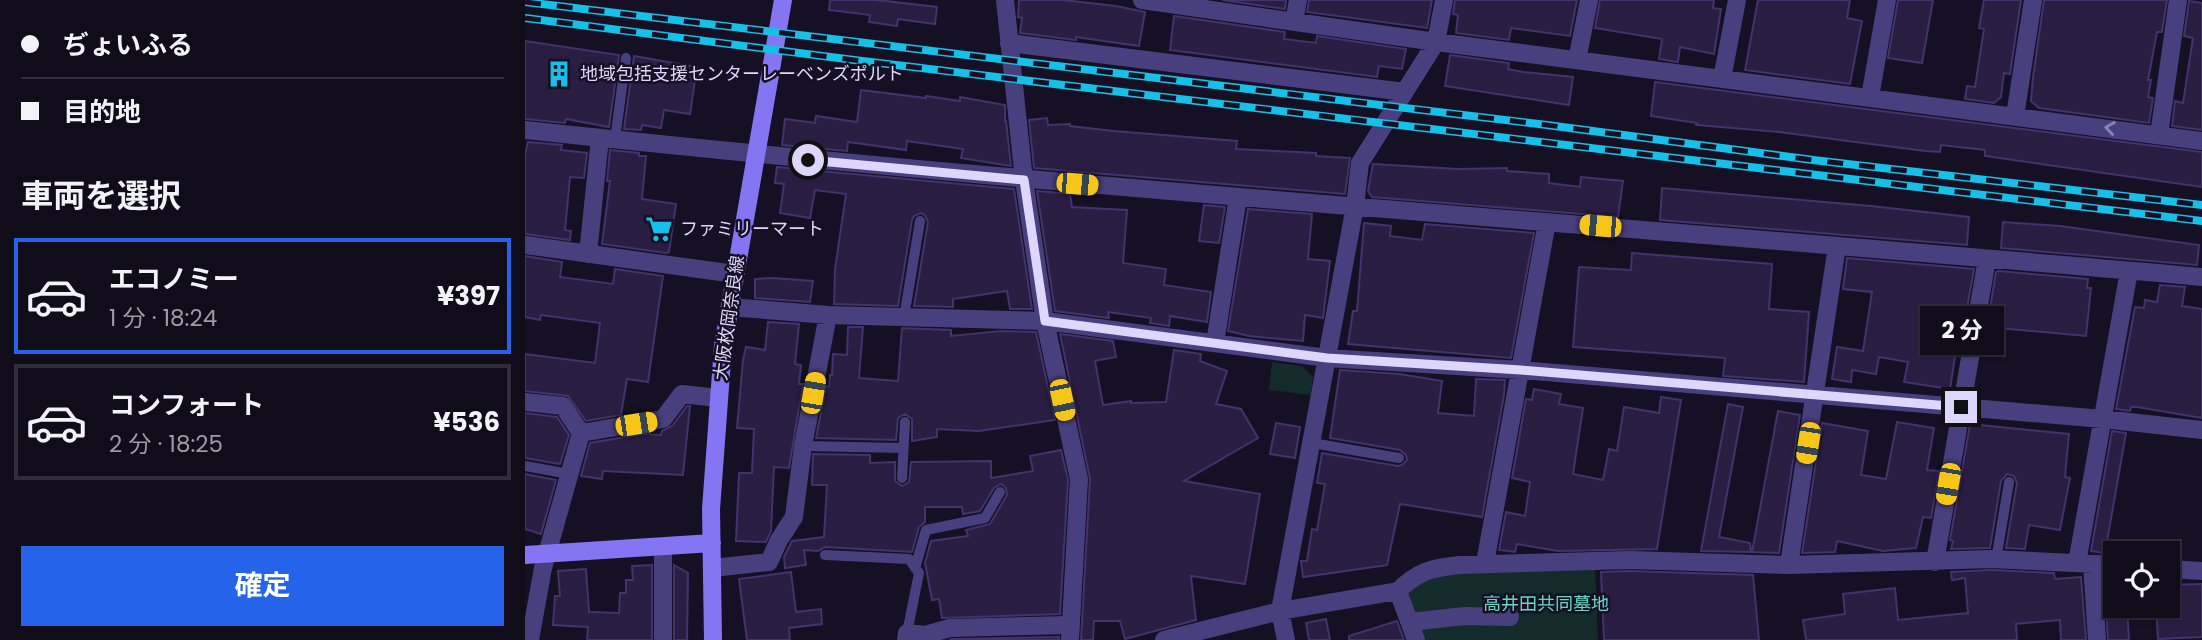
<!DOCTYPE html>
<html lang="ja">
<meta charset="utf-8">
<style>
:root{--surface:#100c1a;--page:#191523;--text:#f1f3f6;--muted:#9c9ba2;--line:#302c39;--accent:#2563eb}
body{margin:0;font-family:Poppins,"Noto Sans JP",sans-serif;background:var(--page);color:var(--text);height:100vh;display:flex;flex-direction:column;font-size:26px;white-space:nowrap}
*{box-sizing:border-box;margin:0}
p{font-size:23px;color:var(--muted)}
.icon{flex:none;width:38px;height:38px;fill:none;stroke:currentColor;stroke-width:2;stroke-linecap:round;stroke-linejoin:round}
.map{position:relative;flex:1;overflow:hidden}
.sheet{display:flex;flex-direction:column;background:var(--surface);width:525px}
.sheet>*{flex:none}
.banner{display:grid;align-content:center;height:154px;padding:0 21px;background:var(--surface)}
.controls{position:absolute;left:1578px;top:541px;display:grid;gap:14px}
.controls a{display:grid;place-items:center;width:77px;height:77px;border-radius:0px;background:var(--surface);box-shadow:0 2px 5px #0004,0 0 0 2px var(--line);font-size:35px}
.end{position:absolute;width:32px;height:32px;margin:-16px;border:9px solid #ded6fb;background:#111;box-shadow:0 0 0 4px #111}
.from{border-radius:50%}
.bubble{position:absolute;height:49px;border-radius:0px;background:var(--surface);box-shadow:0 2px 5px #0004,0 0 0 2px var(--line);font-size:23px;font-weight:700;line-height:49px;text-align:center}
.car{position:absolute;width:21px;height:42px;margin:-21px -10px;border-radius:9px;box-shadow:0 0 5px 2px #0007;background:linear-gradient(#f5c518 24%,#345 0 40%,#f5c518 0 76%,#345 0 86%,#f5c518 0)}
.banner b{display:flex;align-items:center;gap:24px;height:66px;font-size:26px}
.banner b+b{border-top:2px solid var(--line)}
.banner i{width:18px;height:18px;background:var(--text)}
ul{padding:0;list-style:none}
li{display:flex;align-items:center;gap:21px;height:116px;margin:0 14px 10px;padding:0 7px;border:4px solid var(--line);border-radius:0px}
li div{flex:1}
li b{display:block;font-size:26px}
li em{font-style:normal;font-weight:700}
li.selected{border-color:var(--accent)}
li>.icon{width:63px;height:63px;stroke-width:1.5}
h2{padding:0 21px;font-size:32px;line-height:84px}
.primary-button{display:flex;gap:14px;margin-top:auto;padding:14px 21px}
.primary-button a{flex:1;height:80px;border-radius:0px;background:var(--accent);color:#fff;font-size:28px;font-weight:700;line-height:80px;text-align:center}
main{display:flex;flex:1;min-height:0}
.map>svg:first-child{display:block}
.green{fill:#142b2c}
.building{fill:#291e42;stroke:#43326c;stroke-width:2}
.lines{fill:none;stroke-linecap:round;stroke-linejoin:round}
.lane{stroke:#48407e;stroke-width:10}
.street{stroke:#48407e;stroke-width:18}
.secondary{stroke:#8476f3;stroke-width:18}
.rail-casing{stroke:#15c0e9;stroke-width:8}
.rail{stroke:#151023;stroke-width:5;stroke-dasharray:16;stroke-linecap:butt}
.oneway{stroke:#8c84b6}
.route{stroke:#ded6fb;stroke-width:9}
.labels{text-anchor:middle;stroke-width:5;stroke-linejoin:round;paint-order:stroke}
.poi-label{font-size:18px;fill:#ded6fb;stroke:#151023;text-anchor:start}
.street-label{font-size:18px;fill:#ded6fb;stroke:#151023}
.park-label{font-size:18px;fill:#68d5c4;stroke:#151023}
</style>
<main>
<section class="sheet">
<div class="banner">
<b><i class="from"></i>ぢょいふる</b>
<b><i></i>目的地</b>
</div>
<h2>車両を選択</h2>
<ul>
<li class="selected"><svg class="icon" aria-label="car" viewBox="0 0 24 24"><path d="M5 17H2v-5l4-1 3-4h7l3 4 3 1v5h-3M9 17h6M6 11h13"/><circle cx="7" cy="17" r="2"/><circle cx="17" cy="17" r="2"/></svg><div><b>エコノミー</b><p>1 分 · 18:24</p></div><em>¥397</em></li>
<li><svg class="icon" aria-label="car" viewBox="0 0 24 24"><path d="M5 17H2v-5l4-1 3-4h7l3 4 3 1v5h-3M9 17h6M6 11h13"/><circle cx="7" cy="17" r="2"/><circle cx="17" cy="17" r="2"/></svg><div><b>コンフォート</b><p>2 分 · 18:25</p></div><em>¥536</em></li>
</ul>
<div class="primary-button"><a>確定</a></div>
</section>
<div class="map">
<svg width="1677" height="640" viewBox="0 0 1677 640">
<rect width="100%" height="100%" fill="#151023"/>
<path class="green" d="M747 362 777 366 788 377 786 395 744 390Z
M1070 567 1073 640H898L884 594C901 563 1035 568 1070 567Z"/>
<path class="building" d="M305 0H352L412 7 410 24 373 19 372 26 344 22 345 15 304 10Z
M494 0H538L591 6 620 12 614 46 551 37V40L495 33 497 18 493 17Z
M697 0H761L760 9Z
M784 0H907L902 28 782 12Z
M930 0H1052L1045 36 986 28 984 40 931 33 933 15 928 14Z
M1075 0H1189L1188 8 1196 9 1189 54 1155 47 1153 62 1134 59 1137 39 1070 28Z
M1233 0H1325L1322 18 1337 21 1325 84 1220 70Z
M1373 0H1408L1397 63 1363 58Z
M1459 0H1496L1485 74 1479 73 1476 97 1469 103 1440 99 1442 86 1450 87 1459 29 1454 28Z
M1519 0H1642L1637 32H1632L1623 80H1626L1623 97 1628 98 1624 123 1514 108 1506 101 1508 77Z
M1664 1 1677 3V130L1647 126 1650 101 1658 103 1668 38 1659 36Z
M649 16 760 32 759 39 791 43 792 36 881 49 877 69 854 66 852 77 645 50Z
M0 41 94 55 84 127 41 119 40 123 0 119Z
M925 55 984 63 983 69 998 72 1048 77 1044 105 920 86Z
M109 56 172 67 165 114 139 110 136 128 117 125 116 130 99 129Z
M1130 82 1677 152V187L1460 156V150L1416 145 1415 152 1400 151 1254 132 1171 125 1172 123 1126 116Z
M336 90 401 98V96L435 101V97L480 105V121H481L486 166 436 158 438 149 382 141 381 150 323 142 322 151 257 145 260 119 290 123 291 116 332 122Z
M522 118 523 125 545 124V126L589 131 712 141 711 149 791 153V156L825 158 820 194 509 168 504 120Z
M3 142 37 145 36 150 62 153 59 178 45 177 40 230 46 231 45 240 0 234V154Z
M85 150 114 153V156H121L117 199 151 204 144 252 141 253 77 244 85 181H82Z
M848 164 933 169 982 168V171L1024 174V183L1055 187 1056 177 1098 181 1093 217 847 197 843 191Z
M252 167 489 189 507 309H485L482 291 428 299V307L389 306 403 222 400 215 396 213 389 216 387 220 373 306 309 304 310 269 321 194 290 190 285 218 255 213 259 184 250 183Z
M1137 188 1346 206 1444 217 1442 245 1135 220Z
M512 191 545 194 547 207 602 210 598 263 641 269 639 285 686 292 682 322 645 316 644 326 625 323 626 318 583 312 584 318 530 311Z
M679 205 700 207 694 243 674 241Z
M723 209 787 214 783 259 805 261 798 318 780 315 778 341 724 336 703 331Z
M1478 222 1535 226 1674 245 1672 265 1476 248Z
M839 223 866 226 865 236 897 240 900 224 1009 233 986 358 823 344 828 311H832Z
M1107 253 1247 264 1244 309 1284 312 1279 382 1198 376 1200 358 1048 347 1054 267 1106 270Z
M0 256 37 262 35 277 88 284 90 269 138 276 123 382 102 379 96 415 61 421 43 396 0 391V354L70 363 75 323 16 315 15 320 0 317Z
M1322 258 1449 269 1439 325 1435 324 1425 389 1379 382 1383 362 1354 357 1351 374 1327 370 1326 382 1307 379 1312 347 1338 351 1347 292 1318 289Z
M1474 271 1563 279 1562 288H1566L1561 336 1462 327 1471 272Z
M248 278 288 281 285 302 230 298V279Z
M1635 285 1660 287 1657 306 1677 309V418L1612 407H1606L1605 411 1591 409 1610 307 1619 308 1620 300 1632 302Z
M243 322 274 324 270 364 276 365 274 384H278L264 468 249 467 246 531 241 542 211 541 214 473H227L229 429 212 428 218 360 221 347 240 350Z
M323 327H338L334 378 373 381 377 328 426 330V336L476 331 511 332 530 420 454 431 412 429V437L387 441V419L380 414 373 418 371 440 291 438 301 386 304 387 305 375H307L308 354 322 355Z
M535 334 588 341 591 357 570 361 578 405 606 401V403L641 402 649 350 676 354 675 361 702 371 691 404 716 409 733 438 659 481 735 494 720 584 666 576 671 620 600 639 595 621H569L568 640H556L565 479Z
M815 370 875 374 917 381 913 413 949 416 951 379 980 380 979 395 957 517 875 504 862 565 778 577 776 561H782L787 529 792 530 800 484 792 483 797 453 873 466 877 465 882 460 881 455 875 450 805 438Z
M1009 389 1036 394 1034 404 1058 408 1048 474 1078 480 1084 449 1092 451 1099 407 1134 413 1136 397 1156 400 1132 549 1033 551 992 544 990 552 974 550 981 512 1000 516 1005 482 987 478 1001 399 1007 400Z
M1203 404 1218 407 1194 537 1225 543 1226 552 1176 551Z
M162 406H165L158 475 78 471 77 479 56 476 65 443 118 434 136 435 137 431 147 426Z
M1253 411 1275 415 1254 553 1227 552Z
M0 413 32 417 44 435 35 464 0 458Z
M1372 422 1409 428 1402 470 1414 471 1406 518 1398 517 1391 548 1358 551 1312 541 1310 552 1277 553 1297 423 1343 431 1336 475 1361 479Z
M751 423 775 427 770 458 745 454Z
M1445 424 1544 434 1540 477 1545 478 1535 530 1504 525 1500 549 1481 548 1492 483 1489 476 1482 474 1476 481 1465 548 1426 549 1428 541 1425 540Z
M1587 431 1601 433 1580 553H1578L1566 551Z
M536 450 543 480 535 614 417 618 414 599 407 600 400 563 406 541 443 536 441 530 465 524 482 495 481 488 476 484 469 488 455 511 438 514 437 507H400V522L394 527 387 552 300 547 293 551 279 550 281 565 260 568 259 557 267 541 299 537 302 485H287L288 454 345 455V463L370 462V481L377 486 384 482 386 462 466 461V478L508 471 505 456Z
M0 474 31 480 16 534 0 529Z
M127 565V640H62L63 627 28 625 30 596H35L33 571 61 569 64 612 94 613 95 593H101V580H108L107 566Z
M149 565 163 573 162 640H149Z
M1466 570 1529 573 1530 579 1556 577 1561 640H1536L1535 620 1491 624 1492 640H1281L1278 620 1320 614 1318 594 1370 588 1373 620 1443 613 1440 578 1427 580 1426 572Z
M1105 571 1228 575 1234 640H1079L1076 572Z
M266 572 271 612 296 609 297 624 264 628 265 640H222L214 579Z
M1591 577V606H1602L1604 640H1583L1579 578Z
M1677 584V637L1633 639 1631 606H1643V585Z
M801 619 805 640H784L781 623Z
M872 621 879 640H824V636Z
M534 637V640H424L427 639Z"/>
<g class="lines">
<path class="lane" d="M90 139 101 58
M379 317 395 221
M787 443 874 458
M278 446 378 448
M0 466 44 474
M377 478 380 422
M300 555 384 559 394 573 382 633
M1471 560 1484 482
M390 568 401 530 460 518 475 492"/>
<path class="street" d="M480 0 499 180 520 321 554 479 545 640
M617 0 911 42 1677 141
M769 22 773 0
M484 43 880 92
M1052 60 1064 0
M1197 79 1212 0
M1345 97 1362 0
M1490 116 1508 0
M0 130C558 190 1118 227 1677 277
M1634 135 1653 0
M0 245 210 274
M63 254 75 138
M205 307 303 315 520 321 802 358 996 370 1578 419 1677 430
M690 343 713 197
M0 402 38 406 56 433 18 568 5 640
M56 433 138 419 157 394 193 398
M138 547V640
M1410 562 1462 259
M960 563 1022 222
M1552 563 1604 271
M1567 564 1572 640
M1264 565 1312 246
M187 568 244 562 254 540 269 517 278 446 303 315
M1643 569 1677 571
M873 591 891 640
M885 622 940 616 985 617
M381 640 382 633 400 635 425 628 545 625
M639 640 755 611 873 591C893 571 907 568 934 565L1105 560 1264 565 1466 559 1591 565
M761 640 755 611 830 206 835 163 911 42 919 0"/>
<path class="secondary" d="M0 555 187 543
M188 640 186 509 198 346 258 0"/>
<g class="rail-casing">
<path id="rail" d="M0 2 1022 125 1288 160 1677 205
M0 18 329 60 1677 221"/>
</g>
<use href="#rail" class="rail"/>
</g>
<defs><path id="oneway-chevron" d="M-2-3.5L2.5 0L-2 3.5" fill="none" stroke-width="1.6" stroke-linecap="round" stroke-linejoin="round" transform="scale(1.75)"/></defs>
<use class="oneway" href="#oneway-chevron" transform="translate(1585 128) rotate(-172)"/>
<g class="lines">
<path class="route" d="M283 160 499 180 520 321 802 358 996 370 1436 407"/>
</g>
<defs>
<g id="building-bare" transform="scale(2.1)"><path d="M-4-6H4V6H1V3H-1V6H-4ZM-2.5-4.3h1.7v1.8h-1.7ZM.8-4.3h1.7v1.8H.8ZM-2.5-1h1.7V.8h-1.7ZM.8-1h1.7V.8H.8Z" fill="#15c0e9" stroke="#151023" stroke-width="2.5" paint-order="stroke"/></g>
<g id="supermarket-bare" transform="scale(2.1)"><path d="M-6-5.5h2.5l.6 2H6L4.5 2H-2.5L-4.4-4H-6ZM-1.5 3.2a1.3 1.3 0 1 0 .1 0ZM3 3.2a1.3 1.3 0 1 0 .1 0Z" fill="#15c0e9" stroke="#151023" stroke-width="2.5" paint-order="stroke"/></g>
</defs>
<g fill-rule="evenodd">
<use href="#building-bare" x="34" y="74"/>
<use href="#supermarket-bare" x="134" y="229"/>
</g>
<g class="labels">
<g class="poi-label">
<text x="55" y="80">地域包括支援センターレーベンズポルト</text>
<text x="155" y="235">ファミリーマート</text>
</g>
<g class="street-label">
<text transform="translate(204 318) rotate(-82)" y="6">大阪枚岡奈良線</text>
</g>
<g class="park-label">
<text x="1021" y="610">高井田共同墓地</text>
</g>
</g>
</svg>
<div class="controls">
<a><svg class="icon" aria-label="locate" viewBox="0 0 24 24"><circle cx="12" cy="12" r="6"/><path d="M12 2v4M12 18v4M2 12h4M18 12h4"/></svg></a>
</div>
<i class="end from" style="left:283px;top:160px"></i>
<i class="end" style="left:1436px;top:407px"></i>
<div class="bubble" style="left:1395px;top:306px;width:84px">2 分</div>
<i class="car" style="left:552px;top:184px;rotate:95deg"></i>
<i class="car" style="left:1075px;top:226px;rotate:275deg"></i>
<i class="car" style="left:288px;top:393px;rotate:10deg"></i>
<i class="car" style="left:537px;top:400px;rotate:168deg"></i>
<i class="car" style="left:111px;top:424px;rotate:81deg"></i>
<i class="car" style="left:1283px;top:443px;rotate:189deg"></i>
<i class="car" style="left:1423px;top:484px;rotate:190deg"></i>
</div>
</main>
